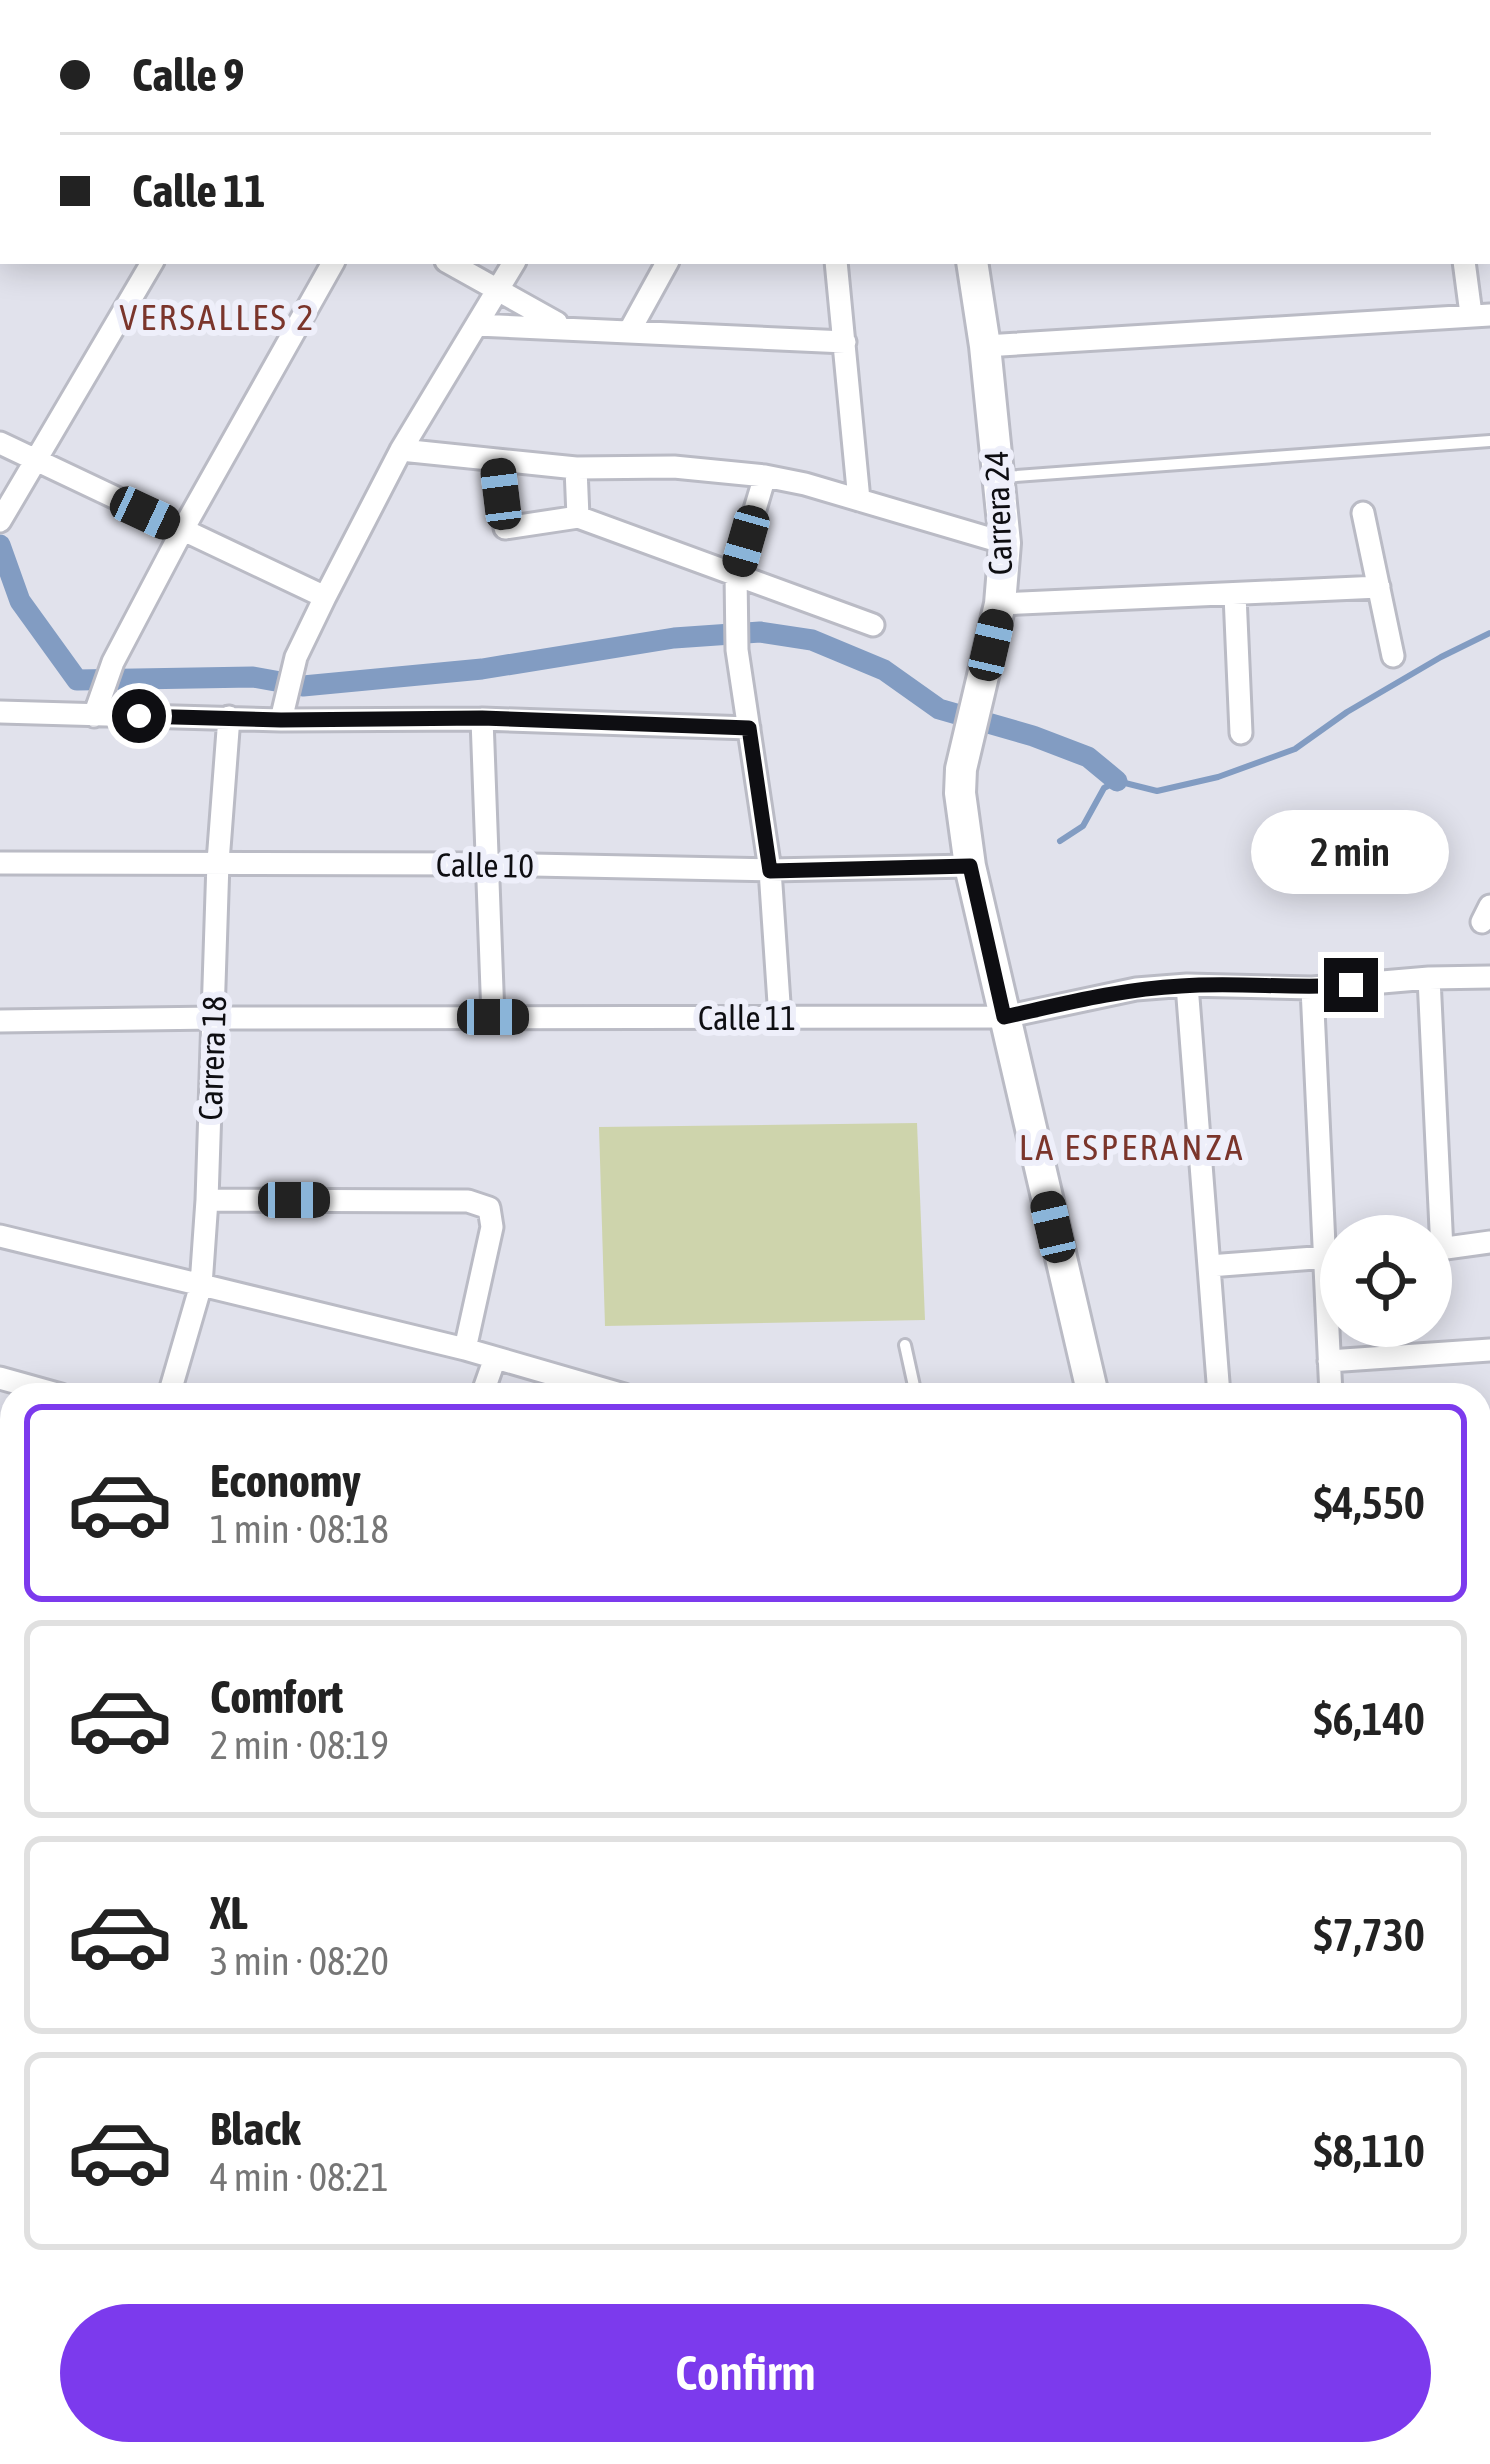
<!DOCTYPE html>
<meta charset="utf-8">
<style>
:root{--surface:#fff;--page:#f2f2f2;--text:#222;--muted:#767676;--line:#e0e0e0;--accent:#7c3aed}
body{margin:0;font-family:"Asap Condensed",sans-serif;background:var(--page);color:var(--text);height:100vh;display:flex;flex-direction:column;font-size:45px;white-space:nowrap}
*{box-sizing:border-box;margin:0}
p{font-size:39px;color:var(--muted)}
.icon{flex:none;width:66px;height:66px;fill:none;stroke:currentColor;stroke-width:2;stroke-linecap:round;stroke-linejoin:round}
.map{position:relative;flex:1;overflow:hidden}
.panel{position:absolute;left:0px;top:1383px;width:1491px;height:1083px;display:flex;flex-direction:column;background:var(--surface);border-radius:36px 36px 0 0;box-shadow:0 6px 30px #0003}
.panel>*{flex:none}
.guide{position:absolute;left:0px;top:0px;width:1491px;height:264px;box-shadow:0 6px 30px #0003;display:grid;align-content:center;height:264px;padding:0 60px;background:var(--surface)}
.fabs{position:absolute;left:1320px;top:1215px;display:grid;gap:24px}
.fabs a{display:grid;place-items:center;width:132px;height:132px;border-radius:50%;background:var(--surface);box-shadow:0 6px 30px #0003;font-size:60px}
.end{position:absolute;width:54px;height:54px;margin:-27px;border:15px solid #0e0e12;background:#fff;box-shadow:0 0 0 6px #fff}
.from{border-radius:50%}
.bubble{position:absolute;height:84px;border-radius:42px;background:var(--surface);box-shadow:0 6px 30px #0003;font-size:39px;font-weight:600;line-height:84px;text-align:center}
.car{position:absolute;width:36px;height:72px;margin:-36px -18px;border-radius:15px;box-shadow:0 0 9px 3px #0007;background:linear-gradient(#222 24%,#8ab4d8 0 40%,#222 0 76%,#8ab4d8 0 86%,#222 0)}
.guide b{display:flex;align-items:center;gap:42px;height:114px;font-size:45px}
.guide b+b{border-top:3px solid var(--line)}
.guide i{width:30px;height:30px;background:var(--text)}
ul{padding:21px 0 0;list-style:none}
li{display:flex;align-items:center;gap:36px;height:198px;margin:0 24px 18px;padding:0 36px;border:6px solid var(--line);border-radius:18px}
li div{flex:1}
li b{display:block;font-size:45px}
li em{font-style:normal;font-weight:600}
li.selected{border-color:var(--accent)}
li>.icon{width:108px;height:108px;stroke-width:1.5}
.cta{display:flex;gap:24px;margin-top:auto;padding:24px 60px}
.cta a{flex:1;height:138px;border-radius:72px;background:var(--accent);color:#fff;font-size:48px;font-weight:600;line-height:138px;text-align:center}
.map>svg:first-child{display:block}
.green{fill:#ced4ac}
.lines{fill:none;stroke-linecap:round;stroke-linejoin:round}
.stream{stroke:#829cc2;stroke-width:6}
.canal{stroke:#829cc2;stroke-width:21}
.lane-casing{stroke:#babbc5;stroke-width:16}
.street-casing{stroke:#babbc5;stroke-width:27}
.secondary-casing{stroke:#babbc5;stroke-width:36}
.path{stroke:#808188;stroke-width:4.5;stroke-dasharray:12 6;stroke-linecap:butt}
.lane{stroke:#fff;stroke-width:10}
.street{stroke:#fff;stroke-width:21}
.secondary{stroke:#fff;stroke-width:30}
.route{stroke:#0e0e12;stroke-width:15}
.labels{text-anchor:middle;stroke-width:12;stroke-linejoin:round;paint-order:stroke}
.street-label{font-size:33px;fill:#0e0e12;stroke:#eeeffa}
.neighbourhood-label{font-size:36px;letter-spacing:3px;fill:#7b352b;stroke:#eeeffa}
</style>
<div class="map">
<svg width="1490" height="2464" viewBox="0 0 1490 2464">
<rect width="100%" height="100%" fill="#e1e2ec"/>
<path class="green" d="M917 1123 925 1320 605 1326 599 1127Z"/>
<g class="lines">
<path class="stream" d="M1060 841 1083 826 1104 788 1117 781 1157 791 1218 777 1295 749 1347 712 1441 657 1490 633
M1479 1577H1485"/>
<path class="canal" d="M0 545 20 601 77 680 253 677 303 686 482 669 674 638 760 632 812 640 884 670 939 709 1033 736 1088 757 1117 781
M1490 1554 1485 1577 1490 1606
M1479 2054 1490 2029
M932 2464 949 2454"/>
<g class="lane-casing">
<path id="lane" d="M1003 477 1490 441
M905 1345 916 1395"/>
</g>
<g class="street-casing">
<path id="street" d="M650 0 655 3
M310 3 311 0
M488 3 489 0
M683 3 686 0
M892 3 893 0
M1488 154 1490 153
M446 261 557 323
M836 261 859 500
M1464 261 1471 314
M477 325 845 342
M630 330 668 261
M985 346 1490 315
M0 443 325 597
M401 450 576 468 674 467 765 476 805 484 1005 543
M497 460 505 528 578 517 873 625
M576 468 578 517
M765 476 736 573 737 650 770 870 780 1018
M1363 513 1393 656
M0 521 153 261
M1235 595 1241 733
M1000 604 1379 587
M0 712 281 720 482 719 749 728
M94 716 113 662 182 531 334 261
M482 719 493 1017
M281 720 296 657 325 597 401 450 515 261
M0 863 489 864 770 870 970 866
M1482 922 1490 906
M1429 978 1442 1250
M1187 985 1219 1395
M1312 988 1331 1395
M0 1021 214 1018 1004 1017 1136 989 1187 985 1312 988 1429 978 1490 977
M207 1200 468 1201 489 1208 492 1227 465 1349
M0 1236 465 1349 624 1395
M1432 1250 1490 1242
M1209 1266 1341 1256
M1329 1361 1490 1350
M0 1378 61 1395
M169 1395 201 1285 207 1200 218 862 229 717
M482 1395 495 1358
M1479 1523 1490 1491
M0 1531 12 1536
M0 1688 12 1692
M0 1856 12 1862
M1479 1867 1490 1871
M1483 2118 1490 2122
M0 2152 12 2157
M0 2279 12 2246
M1479 2352 1490 2358
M8 2357 12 2363
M1479 2404 1490 2377
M57 2454 59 2464
M634 2454 665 2464
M759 2454V2464
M1293 2454 1298 2464
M228 2464 229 2454
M480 2464V2454
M615 2464V2454
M836 2464 839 2454
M1450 2464 1455 2454"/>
</g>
<g class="secondary-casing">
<path id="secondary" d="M130 3 131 0
M982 3 983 0
M0 222 3 217
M972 261 985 346 1005 543 1000 604 961 769 960 793 970 866 1093 1395
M1008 2454 1013 2464"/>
</g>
<path class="path" d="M914 2464 932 2454"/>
<use href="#lane" class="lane"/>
<use href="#street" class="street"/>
<use href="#secondary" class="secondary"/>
</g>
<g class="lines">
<path class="route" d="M139 716 281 720 482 718 749 728 770 871 970 866 1004 1017C1063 1004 1121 989 1181 986 1237 982 1294 989 1351 985"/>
</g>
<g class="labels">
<g class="street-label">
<text transform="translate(998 513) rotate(-92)" y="12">Carrera 24</text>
<text transform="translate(485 865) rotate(1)" y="12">Calle 10</text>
<text x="747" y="1030">Calle 11</text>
<text transform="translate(212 1058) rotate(-88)" y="12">Carrera 18</text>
</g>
<g class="neighbourhood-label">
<text x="218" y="330">VERSALLES 2</text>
<text x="1132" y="1160">LA ESPERANZA</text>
</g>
</g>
</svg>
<div class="fabs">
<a><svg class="icon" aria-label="locate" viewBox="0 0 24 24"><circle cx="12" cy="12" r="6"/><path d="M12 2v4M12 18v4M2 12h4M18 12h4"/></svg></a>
</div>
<i class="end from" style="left:139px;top:716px"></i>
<i class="end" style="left:1351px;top:985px"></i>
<div class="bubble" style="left:1251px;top:810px;width:198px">2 min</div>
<i class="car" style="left:501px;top:494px;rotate:353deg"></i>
<i class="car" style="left:145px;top:513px;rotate:115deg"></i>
<i class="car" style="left:746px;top:541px;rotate:196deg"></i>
<i class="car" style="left:991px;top:645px;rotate:13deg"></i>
<i class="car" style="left:493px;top:1017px;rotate:90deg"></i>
<i class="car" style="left:294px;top:1200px;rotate:90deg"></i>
<i class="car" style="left:1053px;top:1227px;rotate:347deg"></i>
<div class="guide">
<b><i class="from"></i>Calle 9</b>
<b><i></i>Calle 11</b>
</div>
<section class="panel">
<ul>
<li class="selected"><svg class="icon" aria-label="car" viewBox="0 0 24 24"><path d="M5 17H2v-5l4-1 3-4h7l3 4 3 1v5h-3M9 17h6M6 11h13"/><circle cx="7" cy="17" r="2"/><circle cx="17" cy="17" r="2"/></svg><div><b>Economy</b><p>1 min · 08:18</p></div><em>$4,550</em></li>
<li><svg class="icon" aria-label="car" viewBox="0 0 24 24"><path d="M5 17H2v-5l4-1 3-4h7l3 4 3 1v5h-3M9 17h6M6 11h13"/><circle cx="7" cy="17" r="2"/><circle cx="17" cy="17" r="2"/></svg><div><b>Comfort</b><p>2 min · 08:19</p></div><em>$6,140</em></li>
<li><svg class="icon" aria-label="car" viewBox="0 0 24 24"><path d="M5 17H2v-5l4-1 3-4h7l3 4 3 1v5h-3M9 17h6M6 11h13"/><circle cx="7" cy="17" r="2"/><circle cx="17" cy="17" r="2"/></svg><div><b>XL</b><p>3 min · 08:20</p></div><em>$7,730</em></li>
<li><svg class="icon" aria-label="car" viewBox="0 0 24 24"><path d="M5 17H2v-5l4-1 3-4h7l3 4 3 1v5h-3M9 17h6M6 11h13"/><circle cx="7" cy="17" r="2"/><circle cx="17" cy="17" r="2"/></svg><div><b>Black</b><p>4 min · 08:21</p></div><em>$8,110</em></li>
</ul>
<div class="cta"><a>Confirm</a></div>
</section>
</div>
